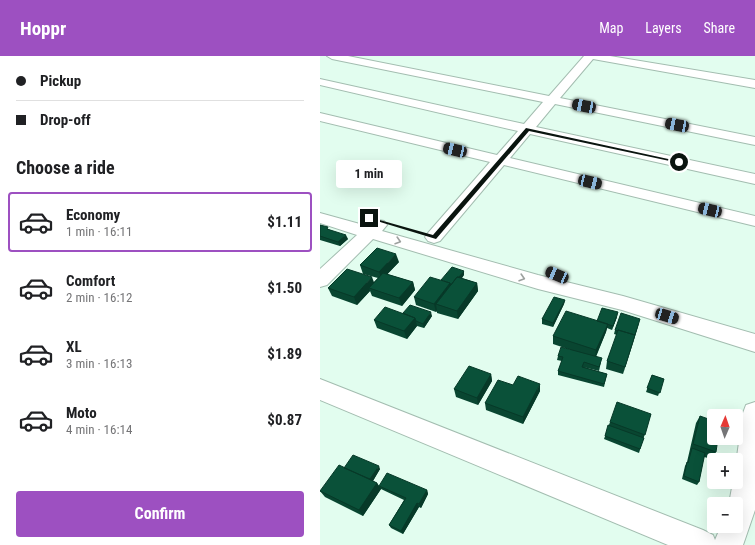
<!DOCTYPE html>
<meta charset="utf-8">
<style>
:root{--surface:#fff;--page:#f6f6f6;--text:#202124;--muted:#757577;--line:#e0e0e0;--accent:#9d50c1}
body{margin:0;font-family:"Roboto Condensed",sans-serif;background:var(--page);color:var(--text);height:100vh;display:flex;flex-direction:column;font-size:15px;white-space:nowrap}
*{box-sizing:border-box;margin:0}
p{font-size:13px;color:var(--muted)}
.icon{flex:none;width:22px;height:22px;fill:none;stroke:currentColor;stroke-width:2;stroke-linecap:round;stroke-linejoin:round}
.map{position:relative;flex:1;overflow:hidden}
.drawer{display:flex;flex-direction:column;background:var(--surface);width:320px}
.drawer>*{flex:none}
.guide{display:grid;align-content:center;height:88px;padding:0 16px;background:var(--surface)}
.needle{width:26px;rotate:2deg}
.buttons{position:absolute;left:387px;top:353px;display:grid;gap:8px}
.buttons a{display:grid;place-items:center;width:36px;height:36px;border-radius:4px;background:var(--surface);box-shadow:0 4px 16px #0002;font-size:20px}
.end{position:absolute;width:18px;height:18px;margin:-9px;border:5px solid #0a140f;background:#fff;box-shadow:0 0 0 2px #fff}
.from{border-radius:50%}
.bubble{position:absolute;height:28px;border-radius:4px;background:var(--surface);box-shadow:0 4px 16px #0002;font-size:13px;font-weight:700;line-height:28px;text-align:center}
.car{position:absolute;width:12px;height:24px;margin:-12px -6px;border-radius:5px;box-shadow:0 0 3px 1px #0007;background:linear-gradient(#222 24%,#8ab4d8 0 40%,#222 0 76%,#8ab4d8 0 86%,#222 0)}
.guide b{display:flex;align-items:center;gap:14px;height:38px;font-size:15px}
.guide b+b{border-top:1px solid var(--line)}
.guide i{width:10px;height:10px;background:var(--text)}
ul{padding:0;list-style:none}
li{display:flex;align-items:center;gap:12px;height:60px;margin:0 8px 6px;padding:0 8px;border:2px solid transparent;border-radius:4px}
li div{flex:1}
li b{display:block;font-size:15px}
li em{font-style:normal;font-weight:700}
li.active{border-color:var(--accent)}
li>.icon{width:36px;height:36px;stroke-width:1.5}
h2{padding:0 16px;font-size:18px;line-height:48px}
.cta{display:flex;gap:8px;margin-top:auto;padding:8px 16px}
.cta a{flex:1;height:46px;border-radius:4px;background:var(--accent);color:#fff;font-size:16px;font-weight:700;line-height:46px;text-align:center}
header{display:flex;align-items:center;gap:24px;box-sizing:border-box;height:56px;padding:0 20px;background:var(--accent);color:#fff}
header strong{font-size:19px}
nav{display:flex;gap:22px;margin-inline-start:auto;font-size:14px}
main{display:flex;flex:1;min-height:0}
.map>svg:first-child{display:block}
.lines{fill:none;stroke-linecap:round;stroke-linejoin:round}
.street-casing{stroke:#a3bdb0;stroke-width:2}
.street{fill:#fff;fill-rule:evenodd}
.wall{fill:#094631}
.shaded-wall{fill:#073928}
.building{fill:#0a5139;stroke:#073928}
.oneway{stroke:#9da19f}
.route{fill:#0a140f}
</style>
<header>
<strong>Hoppr</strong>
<nav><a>Map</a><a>Layers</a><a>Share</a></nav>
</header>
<main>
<section class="drawer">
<div class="guide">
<b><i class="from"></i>Pickup</b>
<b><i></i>Drop-off</b>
</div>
<h2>Choose a ride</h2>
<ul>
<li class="active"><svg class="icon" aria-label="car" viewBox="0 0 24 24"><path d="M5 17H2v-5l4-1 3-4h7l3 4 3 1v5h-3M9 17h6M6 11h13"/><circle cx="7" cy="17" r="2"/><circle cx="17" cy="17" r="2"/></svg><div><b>Economy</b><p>1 min · 16:11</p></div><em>$1.11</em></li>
<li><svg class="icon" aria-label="car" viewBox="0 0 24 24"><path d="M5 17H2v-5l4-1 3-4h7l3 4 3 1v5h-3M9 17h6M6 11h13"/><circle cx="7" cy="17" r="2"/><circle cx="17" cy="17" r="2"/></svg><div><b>Comfort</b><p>2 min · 16:12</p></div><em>$1.50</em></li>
<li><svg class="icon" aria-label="car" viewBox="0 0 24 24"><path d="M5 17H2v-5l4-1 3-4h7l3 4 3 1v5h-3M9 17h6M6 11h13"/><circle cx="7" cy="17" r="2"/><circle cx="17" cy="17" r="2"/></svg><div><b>XL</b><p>3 min · 16:13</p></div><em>$1.89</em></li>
<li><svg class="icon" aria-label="car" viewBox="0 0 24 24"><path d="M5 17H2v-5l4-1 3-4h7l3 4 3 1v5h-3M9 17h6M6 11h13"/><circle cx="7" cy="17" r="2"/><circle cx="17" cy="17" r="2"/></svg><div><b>Moto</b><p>4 min · 16:14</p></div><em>$0.87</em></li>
</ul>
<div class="cta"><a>Confirm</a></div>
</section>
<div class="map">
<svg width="435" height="489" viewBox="0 0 435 489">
<rect width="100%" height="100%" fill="#e2fdef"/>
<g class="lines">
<g class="street-casing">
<path id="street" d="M7 0H28L229 40 264 0H290L435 24V32L273 3 240 42 435 81V89L235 48 216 71 435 118V128L210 78 190 102 435 160V170L184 109 120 185 114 187 108 185 105 181 108 177 170 106 0 65V57L177 99 198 75 0 29V23L204 68 223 46 12 3Z
M0 157 47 170C53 165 56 163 64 165L67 169 62 175 218 219 303 240 435 278V296L302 254 218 233 53 183 7 229 0 231V213L37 179 0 167Z
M0 323 383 474 393 479 395 484 401 470H416V448H409L413 426H416V408L423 357 426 349 435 346V454L423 489H348L0 344Z"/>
</g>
<use href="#street" class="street"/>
</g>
<path class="wall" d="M0 169 28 183 20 190 0 184Z
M79 206 67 218 93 226 95 234 82 250 52 240 50 235 37 249 12 240 8 232 54 226 58 222 43 218 40 209Z
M144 219 142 222 157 227 158 235 138 263 117 257V255L116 256 96 249 94 241Z
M245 244 244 248 233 271 222 268V263Z
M83 257 112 260 104 272 97 270 87 283 57 272 54 264Z
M297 261 292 274 287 272 286 276 276 301 281 306 279 315 263 311 287 318 284 331 238 319V315L242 305 237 304 238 300 251 294 233 288V280L277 265Z
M319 267 303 318 286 313 287 305 297 279 294 278 295 274Z
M171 318 172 325 158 349 136 341 134 333Z
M332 319 344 323 338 340 326 336Z
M193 329 220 335 203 368 166 354 165 347Z
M331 358 319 397 284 383 290 366Z
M380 360 396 396 392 403 384 401 379 426 377 429 362 423 365 410 367 406 376 367Z
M24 412 60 413 53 425 57 427 61 433 43 460 5 441 0 435Z
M59 430 107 434 108 438 101 452 99 451 83 478 71 472 69 469 84 444 61 433Z"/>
<path class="shaded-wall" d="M26 179 28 183 20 190 18 186Z
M76 198 79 206 62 224 59 216Z
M144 215V219L120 250 116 248 117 255 116 256 114 248 130 227Z
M52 221 55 229 49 232 50 235 37 249 34 241Z
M93 226 95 234 82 250 79 242Z
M157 227 158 235 138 263 137 255Z
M245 244 244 248 233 271V267Z
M111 256 112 260 104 272 103 268Z
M298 256 297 261 292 274 293 270Z
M95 262 97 270 87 283 84 275Z
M320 263 313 287 303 318 305 311Z
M288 268 286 276 275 302 276 294Z
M171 318 172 325 158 349 157 342Z
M220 328V335L203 368V361Z
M59 410 60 413 51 428 49 425Z
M57 427 61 433 43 460 39 454Z
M107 434 108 438 101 452 99 448Z
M97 447 99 451 83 478 81 475Z"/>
<path class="building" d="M0 169 8 171 7 173 26 179 18 186 0 180Z
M57 192 76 198 59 216 40 209Z
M132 211 144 215 139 221H137L131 229 130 227 121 224Z
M27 213 52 221 34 241 8 232Z
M63 217 93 226 79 242 49 232Z
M110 221 130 227 114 248 94 241Z
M137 221 157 227 137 255 116 248Z
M234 241 245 244 233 267 222 263Z
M90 249 111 256 103 268 96 265 95 262 83 257Z
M65 251 95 262 84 275 54 264Z
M282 252 298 256 293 270 277 265Z
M246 255 288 268 276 294 233 280Z
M301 257 320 263 315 279 298 274V275L295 274Z
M298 274 315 279 305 311 287 305Z
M241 291 282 302 279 311 264 306 262 311 287 318 284 328 238 315 243 301 238 300Z
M149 310 171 318 157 342 134 333Z
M332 319 344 323 340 337 327 332Z
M198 320 220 328 203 361 165 347 178 324 193 329Z
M297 346 331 358 325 379 290 366Z
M380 360 394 365V382H398L396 396 373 388Z
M288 369 324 382 320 393 285 380Z
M372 392 385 397 379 426 364 420 367 406 368 407Z
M33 399 59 410 50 423 24 412Z
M19 409 57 427 39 454 0 435Z
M67 417 107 434 99 448 97 447 81 475 69 469 86 442 59 430Z"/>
<defs><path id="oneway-chevron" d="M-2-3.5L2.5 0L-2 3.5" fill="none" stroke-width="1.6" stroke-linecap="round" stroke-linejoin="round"/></defs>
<g class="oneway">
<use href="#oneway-chevron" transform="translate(78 185) rotate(17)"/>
<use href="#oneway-chevron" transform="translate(202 222) rotate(17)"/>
</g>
<path class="route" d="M206 72 362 106 359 107 209 75 116 183 47 162 49 161 113 179Z"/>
</svg>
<div class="buttons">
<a><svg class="needle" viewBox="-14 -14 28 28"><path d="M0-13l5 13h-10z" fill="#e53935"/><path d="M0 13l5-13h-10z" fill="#757577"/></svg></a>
<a>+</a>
<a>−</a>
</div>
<i class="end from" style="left:359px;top:106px"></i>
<i class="end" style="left:49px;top:162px"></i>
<div class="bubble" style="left:16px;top:104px;width:66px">1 min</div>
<i class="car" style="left:264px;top:50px;rotate:281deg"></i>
<i class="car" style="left:357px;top:69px;rotate:281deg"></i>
<i class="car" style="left:135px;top:94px;rotate:283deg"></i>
<i class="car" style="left:270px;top:126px;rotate:103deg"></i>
<i class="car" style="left:390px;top:154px;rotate:283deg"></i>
<i class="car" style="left:237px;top:219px;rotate:293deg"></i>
<i class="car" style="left:347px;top:260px;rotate:107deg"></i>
</div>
</main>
